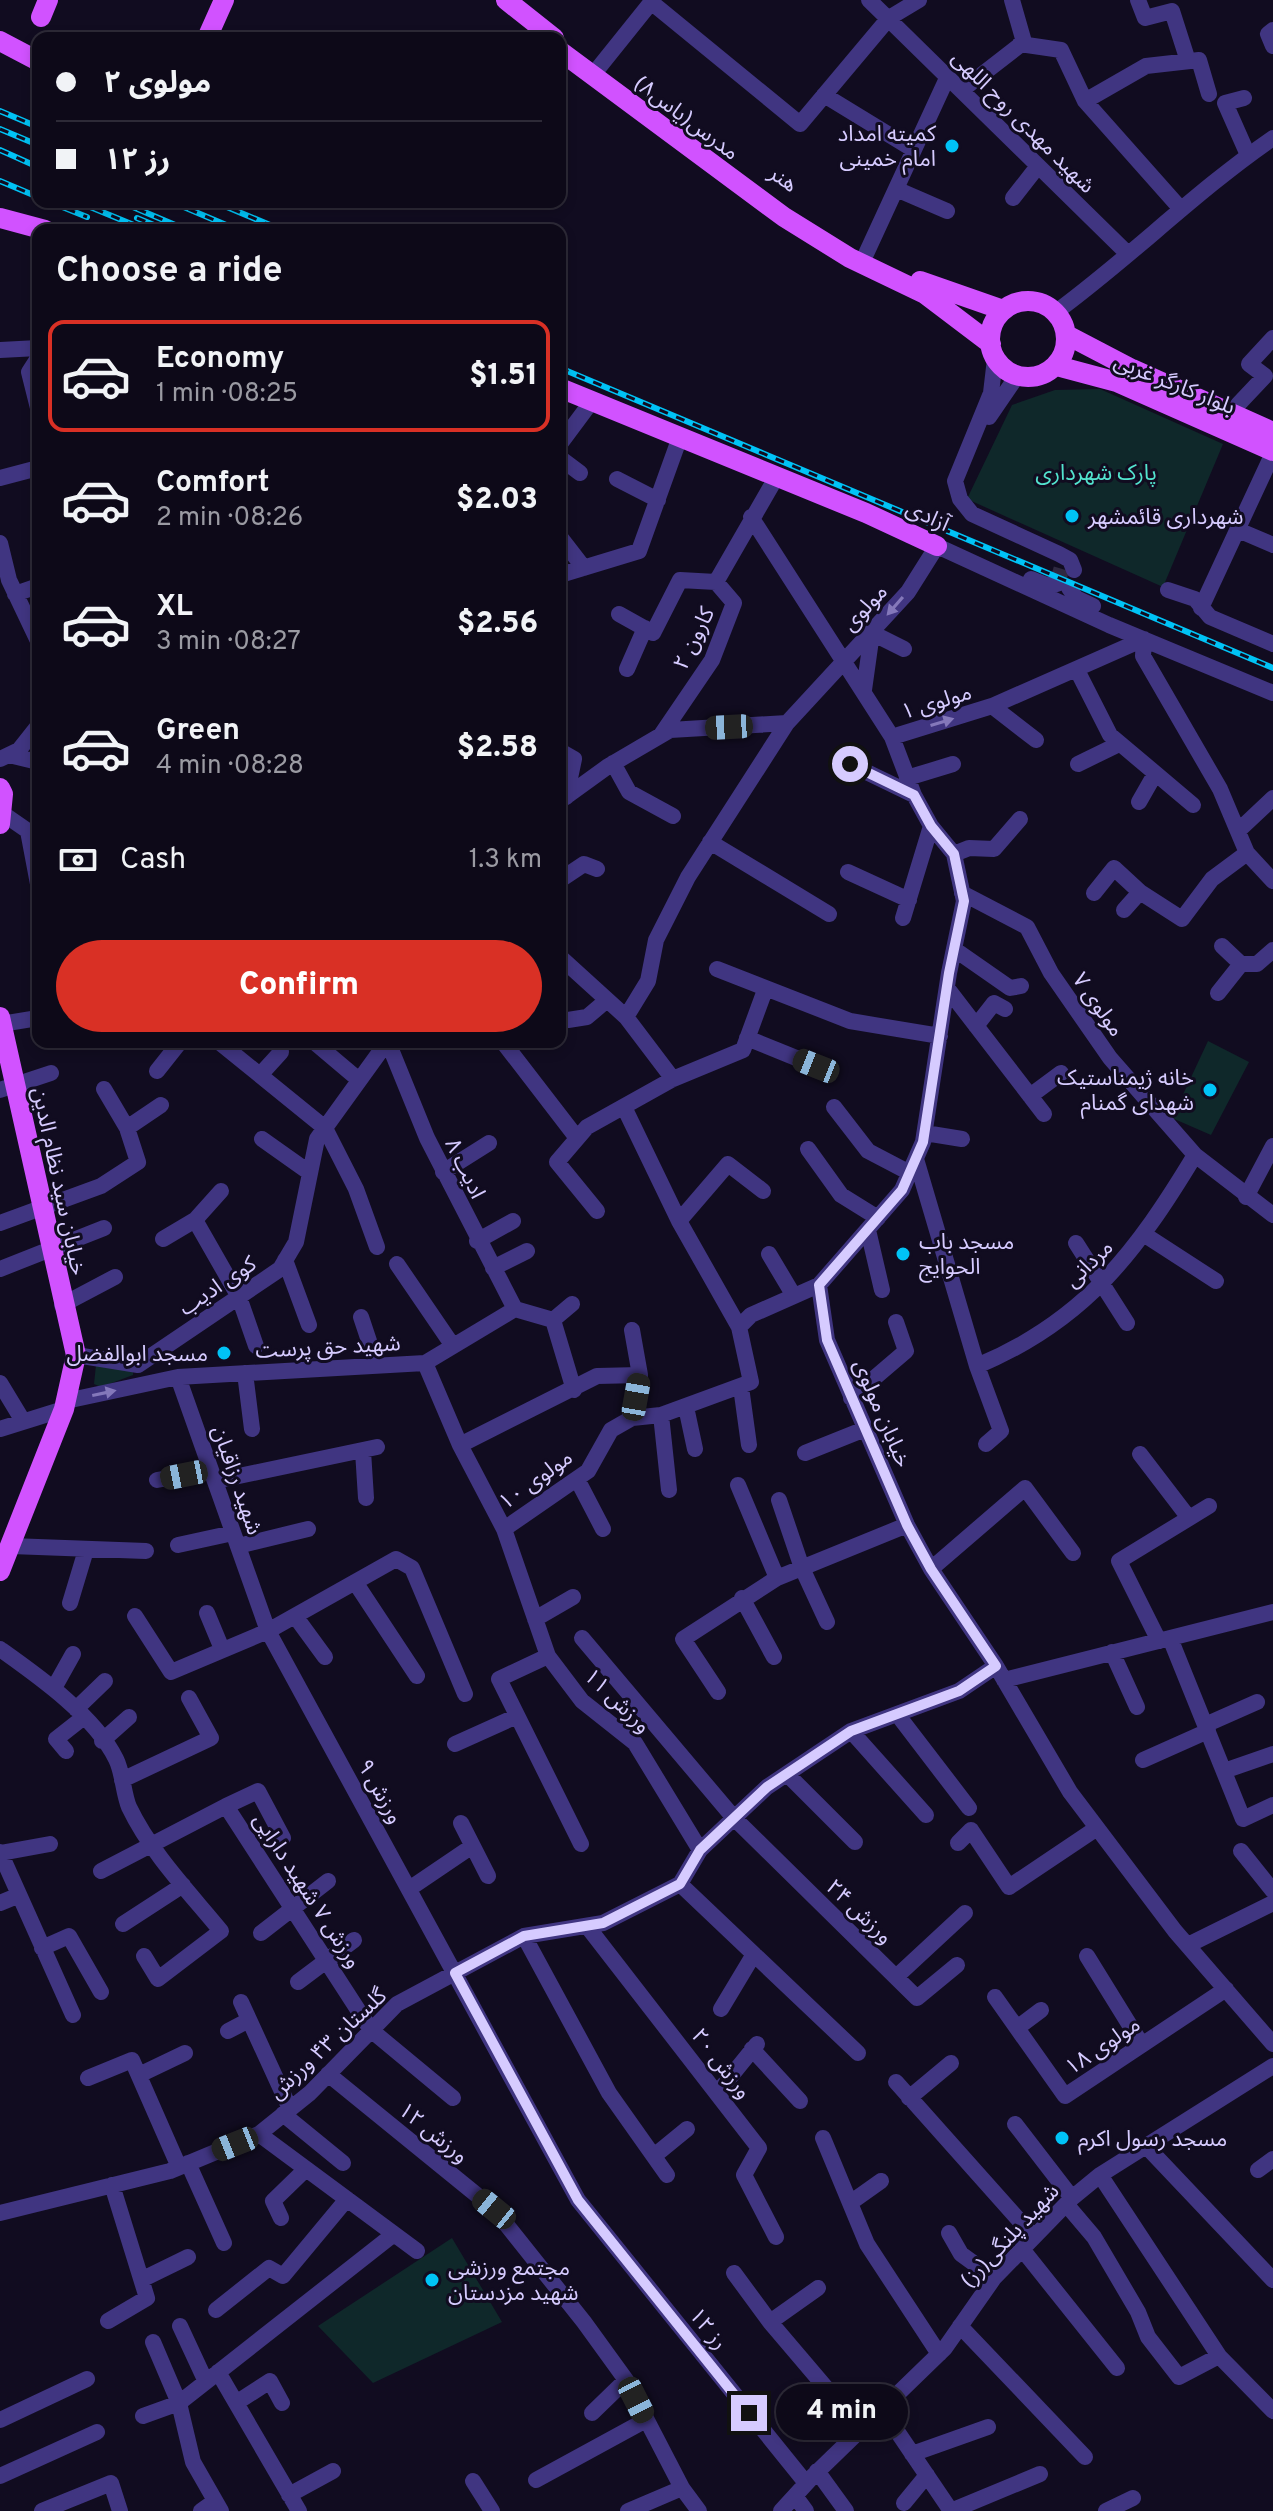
<!DOCTYPE html>
<meta charset="utf-8">
<style>
:root{--surface:#0d0918;--page:#1b1725;--text:#f1f3f6;--muted:#9a9aa2;--line:#2d2a37;--accent:#d93025}
body{margin:0;font-family:Overpass,"Noto Sans Arabic",sans-serif;background:var(--page);color:var(--text);height:100vh;display:flex;flex-direction:column;font-size:30px;white-space:nowrap}
*{box-sizing:border-box;margin:0}
p{font-size:26px;color:var(--muted)}
.icon{flex:none;width:44px;height:44px;fill:none;stroke:currentColor;stroke-width:2;stroke-linecap:round;stroke-linejoin:round}
.map{position:relative;flex:1;overflow:hidden}
.drawer{position:absolute;left:32px;top:224px;width:534px;height:824px;display:flex;flex-direction:column;background:var(--surface);border-radius:16px;box-shadow:0 4px 12px #0003,0 0 0 2px var(--line)}
.drawer>*{flex:none}
.hud{position:absolute;left:32px;top:32px;width:534px;height:176px;border-radius:16px;box-shadow:0 4px 12px #0003,0 0 0 2px var(--line);display:grid;align-content:center;height:176px;padding:0 24px;background:var(--surface)}
.end{position:absolute;width:36px;height:36px;margin:-18px;border:10px solid #d6cbff;background:#111;box-shadow:0 0 0 4px #111}
.from{border-radius:50%}
.bubble{position:absolute;height:56px;border-radius:28px;background:var(--surface);box-shadow:0 4px 12px #0003,0 0 0 2px var(--line);font-size:26px;font-weight:800;line-height:56px;text-align:center}
.car{position:absolute;width:24px;height:48px;margin:-24px -12px;border-radius:10px;box-shadow:0 0 6px 2px #0007;background:linear-gradient(#222 24%,#8ab4d8 0 40%,#222 0 76%,#8ab4d8 0 86%,#222 0)}
.hud b{display:flex;align-items:center;gap:28px;height:76px;font-size:30px}
.hud b+b{border-top:2px solid var(--line)}
.hud i{width:20px;height:20px;background:var(--text)}
ul{padding:0;list-style:none}
li{display:flex;align-items:center;gap:24px;height:112px;margin:0 16px 12px;padding:0 8px;border:4px solid transparent;border-radius:16px}
li div{flex:1}
li b{display:block;font-size:30px}
li em{font-style:normal;font-weight:800}
li.current{border-color:var(--accent)}
li>.icon{width:72px;height:72px;stroke-width:1.5}
h2{padding:0 24px;font-size:36px;line-height:96px}
.pay{display:flex;align-items:center;gap:20px;height:88px;padding:0 24px;font-size:30px}
.pay p{margin-inline-start:auto}
.action{display:flex;gap:16px;margin-top:auto;padding:16px 24px}
.action a{flex:1;height:92px;border-radius:48px;background:var(--accent);color:#fff;font-size:32px;font-weight:800;line-height:92px;text-align:center}
.map>svg:first-child{display:block}
.green{fill:#0f282a}
.lines{fill:none;stroke-linecap:round;stroke-linejoin:round}
.minor-tunnel{stroke:#2f2941;stroke-width:16;stroke-dasharray:16 8;stroke-linecap:butt}
.minor{stroke:#403581;stroke-width:16}
.major{stroke:#d152ff;stroke-width:20}
.rail-casing{stroke:#00c3f6;stroke-width:6}
.rail{stroke:#110c20;stroke-width:3;stroke-dasharray:9;stroke-linecap:butt}
.oneway{fill:#8478ba}
.route{stroke:#d6cbff;stroke-width:10}
.poi-dot{fill:#00c3f6;stroke:#110c20;stroke-width:3}
.labels{text-anchor:middle;stroke-width:6;stroke-linejoin:round;paint-order:stroke}
.street-label{font-size:22px;fill:#d6cbff;stroke:#110c20}
.poi-label{font-size:22px;fill:#d6cbff;stroke:#110c20;text-anchor:start}
.park-label{font-size:22px;fill:#53e3ce;stroke:#110c20}
</style>
<div class="map">
<svg width="1273" height="2511" viewBox="0 0 1273 2511">
<rect width="100%" height="100%" fill="#110c20"/>
<path class="green" d="M1100 389 1223 444 1163 587 967 499 1012 405 1055 390Z
M1208 1041 1249 1062 1211 1135 1172 1118Z
M96 1365 133 1371V1375L101 1387 94 1384Z
M452 2238 502 2322 373 2383 318 2326Z"/>
<g class="lines">
<path class="minor-tunnel" d="M1057 584 1062 567"/>
<path class="minor" d="M869 0 1128 254
M1138 0 1145 18 1172 11 1188 61
M651 2 800 124 889 18 919 0
M1273 30 1268 34 1273 46
M1020 44 1061 50 1085 101 1180 208
M596 71 653 0
M962 90 1024 42 1012 0
M824 95 914 150
M1244 98 1225 103 1248 155
M1085 101 1146 66 1199 60 1209 94
M896 189 947 211
M1013 198 1038 166
M865 256 948 76
M1056 312C1131 257 1196 191 1273 138
M0 350 38 348
M38 358 29 372 38 408
M995 359 991 393 955 481 960 499 972 514 1059 554 1070 560 1074 570
M1231 412 1265 376 1249 364 1273 338
M989 417 1017 376
M560 444 592 401
M560 458 580 473
M0 478 38 468
M617 479 658 500
M751 517 892 737 914 795 931 826 954 854 964 901 949 973 923 1142 902 1190 819 1285 827 1340 907 1525 931 1569 996 1666 1070 1792 1175 1931 1273 2044
M1238 530 1273 545
M560 537 584 568
M0 543 9 580 38 641
M937 546 1109 625 1273 693
M560 575 639 551 680 437
M1031 579 1046 585 1057 584
M1069 588 1076 598 1093 606
M1168 590 1195 599 1210 617 1273 644
M15 594 38 586
M1201 608 1273 453
M619 614 653 633 680 580 716 582
M1144 639 1143 656 1220 789 1247 853 1273 881
M627 669 645 628
M1077 670 1110 735 1193 805
M864 690 872 633 904 649
M992 706 1036 740
M661 735 712 660 734 603 716 582 777 476
M892 737 992 706 1144 639
M560 751 574 759 566 797
M9 755 38 762
M0 759 19 750 38 726
M613 763 629 792 673 816
M850 764 914 795
M1078 764 1119 744
M907 778 953 764
M560 801 607 767 670 730 787 723 908 592 937 546
M1139 802 1155 774
M2 813 28 831 38 884
M1238 831 1273 798
M710 842 829 914
M954 854 969 848 994 849 1020 819
M848 872 909 900
M560 880 584 864 597 869
M962 893 1027 927 1051 973 1110 1058 1195 1155 1273 1215
M1094 893 1114 868 1140 892 1182 919 1212 879 1247 853
M1124 910 1140 892
M903 918 931 826
M1222 946 1241 964
M954 949 1010 988 1021 986
M560 957 626 1017 673 1079
M717 969 850 1021 940 1036
M947 988 1044 1114
M1218 993 1241 964H1257L1273 950
M626 1017 648 981 656 940 688 877 787 723
M568 1020 587 1017 607 1000
M1 1024 38 1018
M976 1026 994 1003 1005 1009
M747 1038 816 1066
M219 1042 325 1128 356 1189 377 1247
M314 1042 359 1080
M388 1042 427 1138 515 1309
M503 1042 577 1138
M157 1071 180 1042
M261 1074 281 1052
M0 1090 51 1073
M1030 1096 1061 1073
M624 1107 679 1221 739 1327
M834 1107 868 1151 910 1173
M127 1128 161 1105
M925 1133 962 1139
M262 1139 310 1173
M808 1149 841 1195 878 1218
M916 1159 977 1366 1001 1431 986 1444
M443 1172 489 1143
M1246 1197 1273 1146
M597 1211 557 1162 587 1127 673 1079 743 1050 765 990
M195 1220 221 1191
M679 1221 728 1164 763 1191
M0 1223 101 1186 138 1162 127 1128 104 1089
M868 1230 882 1290
M1145 1235 1216 1281
M163 1239 195 1220 239 1297 256 1346
M477 1241 513 1221
M1076 1243 1127 1323
M769 1254 794 1296
M285 1260 309 1325
M397 1264 453 1346
M493 1268 527 1251
M0 1269 104 1228
M62 1305 115 1277
M515 1309 553 1320 574 1390
M361 1317 377 1365
M553 1320 572 1304
M632 1330 640 1375
M76 1355 138 1365 280 1269 296 1242 317 1139 387 1042
M425 1363 460 1445 504 1529 548 1656 582 1701 635 1743 700 1850
M977 1366C1085 1321 1137 1251 1195 1155
M245 1373 252 1429
M178 1377 268 1631 578 2200 806 2483
M0 1383 23 1421
M741 1387 749 1445
M851 1398 906 1351 896 1322
M66 1401 178 1377 425 1363 515 1309
M686 1407 695 1449
M661 1415 669 1490
M0 1429 64 1409
M460 1445 597 1376 640 1375 632 1418
M363 1451 366 1498
M805 1453 865 1429
M1140 1454 1189 1518
M577 1479 603 1529
M157 1480 211 1470
M215 1481 377 1447
M738 1485 777 1578
M779 1500 802 1568 827 1622
M504 1529 588 1471 611 1430 632 1418 661 1415 751 1382 739 1327 751 1315 819 1285
M178 1545 233 1533
M11 1546 146 1551
M238 1546 308 1529
M931 1569 1025 1488 1073 1553
M355 1582 417 1676
M742 1598 774 1657
M70 1603 86 1550
M207 1613 222 1649
M135 1616 171 1672 268 1631 396 1559 412 1568 465 1694
M295 1616 325 1657
M535 1619 573 1597
M582 1638 734 1818 917 1998 957 1965
M1170 1638 1243 1819 1273 1805
M1159 1641 1119 1561 1209 1506
M0 1649C38 1676 95 1716 116 1759 123 1773 123 1792 129 1807 151 1853 189 1892 221 1931L158 1979 144 1956
M1112 1652 1137 1707
M548 1656 499 1679 581 1844
M1004 1680 1273 1612
M54 1688 73 1654
M718 1692 683 1639 777 1578 907 1525
M76 1709 105 1681
M897 1714 969 1808
M1205 1725 1257 1702
M851 1731 926 1815
M102 1741 129 1717
M455 1744 517 1716
M66 1751 56 1739 84 1717
M1143 1760 1208 1731
M1224 1771 1273 1754
M787 1774 855 1842
M122 1780 211 1738 189 1698
M226 1806 258 1791 283 1838
M461 1823 488 1876
M958 1843 971 1830 1009 1887 1097 1828
M1241 1851 1273 1891
M0 1852 73 2015
M1 1853 50 1844
M101 1871 226 1806 371 2030 453 2098
M680 1884 858 2053
M409 1889 471 1847
M0 1903 17 1896
M123 1924 183 1885
M587 1926 759 2148 744 2175 776 2237
M261 1933 328 1881
M524 1936 609 2093 667 2175
M1188 1945 1273 1903
M42 1948 69 1936 101 1992
M1087 1956 1142 2045
M896 1977 965 1913
M298 1982 354 1940
M995 1997 1065 2096 1226 1989
M241 2002 290 2109
M721 2009 754 1954
M1017 2028 1041 2010
M228 2031 249 2020
M752 2049 800 2101
M328 2074 494 2209 584 2322 626 2380 682 2488 699 2511
M139 2075 185 2053
M88 2078 132 2060 179 2167
M896 2082 1034 2237
M718 2092 757 2044
M909 2098 951 2063
M283 2114 343 2163
M1015 2124 1072 2198
M259 2134 417 2251
M823 2138 867 2244 939 2354
M1146 2146 1273 2280
M654 2156 687 2129
M188 2163 224 2243
M1258 2170 1273 2159
M1100 2175 1219 2356 1273 2411
M850 2203 881 2181
M1066 2204 1094 2237 1138 2312 1148 2337 1179 2377 1219 2356
M0 2213 170 2171 259 2134 310 2093 397 2004 524 1936 603 1923 680 1884 700 1850 767 1787 851 1731 959 1691 996 1666
M281 2218 273 2201 306 2169
M949 2233 961 2254 994 2278
M1022 2249 1117 2368
M734 2273 770 2322 861 2429
M143 2279 188 2257
M216 2310 269 2268 283 2276 347 2199
M108 2321 147 2298 112 2185
M770 2322 818 2288
M180 2326 206 2382
M960 2326 1085 2457
M153 2342 179 2403 193 2462 221 2511
M218 2372 299 2511
M236 2403 270 2381 282 2403
M882 2409 951 2511
M592 2413 626 2380
M143 2416 179 2403 394 2234
M0 2420 87 2379
M912 2454 988 2427
M817 2471 846 2511
M0 2476 97 2432
M536 2480 646 2420
M473 2481 492 2511
M289 2495 333 2471
M795 2496 806 2511
M904 2503 927 2475
M42 2511 111 2483 120 2511
M201 2511 215 2501
M628 2511 682 2488
M781 2511 814 2475 945 2348 994 2278 1072 2198 1100 2175 1273 2066
M951 2511 1040 2474
M1106 2511 1133 2498"/>
<path class="major" d="M506 0 554 38
M41 17 48 0
M207 38 224 0
M0 41 38 61
M560 51 784 217 850 258 925 294 991 344
M0 218 45 230
M920 281 1003 310
M990 339a38 38 0 1 1 76 0a38 38 0 1 1-76 0Z
M1067 335 1132 369 1273 432
M1057 366 1117 382 1273 451
M560 388 866 513 937 546
M0 788 3 794 0 824
M0 1017 76 1355 64 1409 0 1571"/>
<g class="rail-casing">
<path id="rail" d="M0 111 38 127
M0 129 38 145
M0 150 38 167
M0 181 38 197
M50 202 87 217
M78 202 146 230
M121 202 187 230
M172 202 238 230
M215 202 282 230
M137 218 166 230
M560 368 1273 668"/>
</g>
<use href="#rail" class="rail"/>
</g>
<defs><path id="oneway-solid" d="M-6-.8H1V-3.2L6.5 0L1 3.2V.8H-6Z" transform="scale(2)"/></defs>
<g class="oneway">
<use href="#oneway-solid" transform="translate(895 606) rotate(131)"/>
<use href="#oneway-solid" transform="translate(942 722) rotate(-17)"/>
<use href="#oneway-solid" transform="translate(104 1393) rotate(-12)"/>
</g>
<g class="lines">
<path class="route" d="M749 2413 578 2200 455 1973 524 1936 603 1923 680 1884 700 1850 767 1787 851 1731 959 1691 996 1666 931 1569 907 1525 827 1340 819 1285 902 1190 923 1142 949 973 964 901 954 854 931 826 914 795 850 764"/>
</g>
<g class="poi-dot">
<circle cx="952" cy="146" r="8"/>
<circle cx="1072" cy="516" r="8"/>
<circle cx="1210" cy="1090" r="8"/>
<circle cx="903" cy="1254" r="8"/>
<circle cx="224" cy="1353" r="8"/>
<circle cx="1062" cy="2138" r="8"/>
<circle cx="432" cy="2280" r="8"/>
</g>
<g class="labels">
<g class="street-label">
<text transform="translate(687 117) rotate(37)" y="8">مدرس(یاس۸)</text>
<text transform="translate(1024 121) rotate(45)" y="8">شهید مهدی روح اللهی</text>
<text transform="translate(784 178) rotate(36)" y="8">هنر</text>
<text transform="translate(1175 383) rotate(22)" y="8">بلوار کارگر غربی</text>
<text transform="translate(928 515) rotate(25)" y="8">آزادی</text>
<text transform="translate(864 607) rotate(-47)" y="8">مولوی</text>
<text transform="translate(693 638) rotate(-64)" y="8">کارون ۲</text>
<text transform="translate(936 701) rotate(-17)" y="8">مولوی ۱</text>
<text transform="translate(1099 1004) rotate(55)" y="8">مولوی ۷</text>
<text transform="translate(466 1168) rotate(64)" y="8">ادیب ۸</text>
<text transform="translate(60 1181) rotate(78)" y="8">خیابان سید نظام الدین</text>
<text transform="translate(1088 1263) rotate(-44)" y="8">مردانی</text>
<text transform="translate(217 1285) rotate(-34)" y="8">کوی ادیب</text>
<text transform="translate(328 1346) rotate(-3)" y="8">شهید حق پرست</text>
<text transform="translate(883 1413) rotate(67)" y="8">خیابان مولوی</text>
<text transform="translate(535 1479) rotate(-36)" y="8">مولوی ۱۰</text>
<text transform="translate(238 1480) rotate(71)" y="8">شهید رزاقیان</text>
<text transform="translate(618 1700) rotate(44)" y="8">ورزش ۱۱</text>
<text transform="translate(381 1791) rotate(61)" y="8">ورزش ۹</text>
<text transform="translate(308 1890) rotate(57)" y="8">ورزش ۷ شهید دارایی</text>
<text transform="translate(860 1911) rotate(44)" y="8">ورزش ۲۴</text>
<text transform="translate(327 2043) rotate(-43)" y="8">گلستان ۴۳ ورزش</text>
<text transform="translate(1102 2045) rotate(-34)" y="8">مولوی ۱۸</text>
<text transform="translate(722 2063) rotate(52)" y="8">ورزش ۲۰</text>
<text transform="translate(434 2132) rotate(39)" y="8">ورزش ۱۲</text>
<text transform="translate(1009 2235) rotate(-47)" y="8">شهید پلنگی(رز)</text>
<text transform="translate(709 2328) rotate(51)" y="8">رز ۱۲</text>
</g>
<g class="poi-label">
<text x="936" y="141" text-anchor="end">کمیته امداد<tspan x="936" dy="25">امام خمینی</tspan></text>
<text x="1088" y="524">شهرداری قائمشهر</text>
<text x="1194" y="1085" text-anchor="end">خانه ژیمناستیک<tspan x="1194" dy="25">شهدای گمنام</tspan></text>
<text x="919" y="1249">مسجد باب<tspan x="919" dy="25">الحوایج</tspan></text>
<text x="208" y="1361" text-anchor="end">مسجد ابوالفضل</text>
<text x="1078" y="2146">مسجد رسول اکرم</text>
<text x="448" y="2275">مجتمع ورزشی<tspan x="448" dy="25">شهید مزدستان</tspan></text>
</g>
<g class="park-label">
<text x="1096" y="480">پارک شهرداری</text>
</g>
</g>
</svg>
<i class="end from" style="left:850px;top:764px"></i>
<i class="end" style="left:749px;top:2413px"></i>
<div class="bubble" style="left:776px;top:2384px;width:132px">4 min</div>
<i class="car" style="left:729px;top:727px;rotate:267deg"></i>
<i class="car" style="left:816px;top:1066px;rotate:292deg"></i>
<i class="car" style="left:636px;top:1397px;rotate:10deg"></i>
<i class="car" style="left:184px;top:1475px;rotate:259deg"></i>
<i class="car" style="left:235px;top:2144px;rotate:248deg"></i>
<i class="car" style="left:494px;top:2209px;rotate:309deg"></i>
<i class="car" style="left:636px;top:2400px;rotate:153deg"></i>
<div class="hud">
<b><i class="from"></i>مولوی ۲</b>
<b><i></i>رز ۱۲</b>
</div>
<section class="drawer">
<h2>Choose a ride</h2>
<ul>
<li class="current"><svg class="icon" aria-label="car" viewBox="0 0 24 24"><path d="M5 17H2v-5l4-1 3-4h7l3 4 3 1v5h-3M9 17h6M6 11h13"/><circle cx="7" cy="17" r="2"/><circle cx="17" cy="17" r="2"/></svg><div><b>Economy</b><p>1 min · 08:25</p></div><em>$1.51</em></li>
<li><svg class="icon" aria-label="car" viewBox="0 0 24 24"><path d="M5 17H2v-5l4-1 3-4h7l3 4 3 1v5h-3M9 17h6M6 11h13"/><circle cx="7" cy="17" r="2"/><circle cx="17" cy="17" r="2"/></svg><div><b>Comfort</b><p>2 min · 08:26</p></div><em>$2.03</em></li>
<li><svg class="icon" aria-label="car" viewBox="0 0 24 24"><path d="M5 17H2v-5l4-1 3-4h7l3 4 3 1v5h-3M9 17h6M6 11h13"/><circle cx="7" cy="17" r="2"/><circle cx="17" cy="17" r="2"/></svg><div><b>XL</b><p>3 min · 08:27</p></div><em>$2.56</em></li>
<li><svg class="icon" aria-label="car" viewBox="0 0 24 24"><path d="M5 17H2v-5l4-1 3-4h7l3 4 3 1v5h-3M9 17h6M6 11h13"/><circle cx="7" cy="17" r="2"/><circle cx="17" cy="17" r="2"/></svg><div><b>Green</b><p>4 min · 08:28</p></div><em>$2.58</em></li>
</ul>
<div class="pay"><svg class="icon" aria-label="cash" viewBox="0 0 24 24"><path d="M3 7h18v10H3z"/><circle cx="12" cy="12" r="2"/></svg>Cash<p>1.3 km</p></div>
<div class="action"><a>Confirm</a></div>
</section>
</div>
